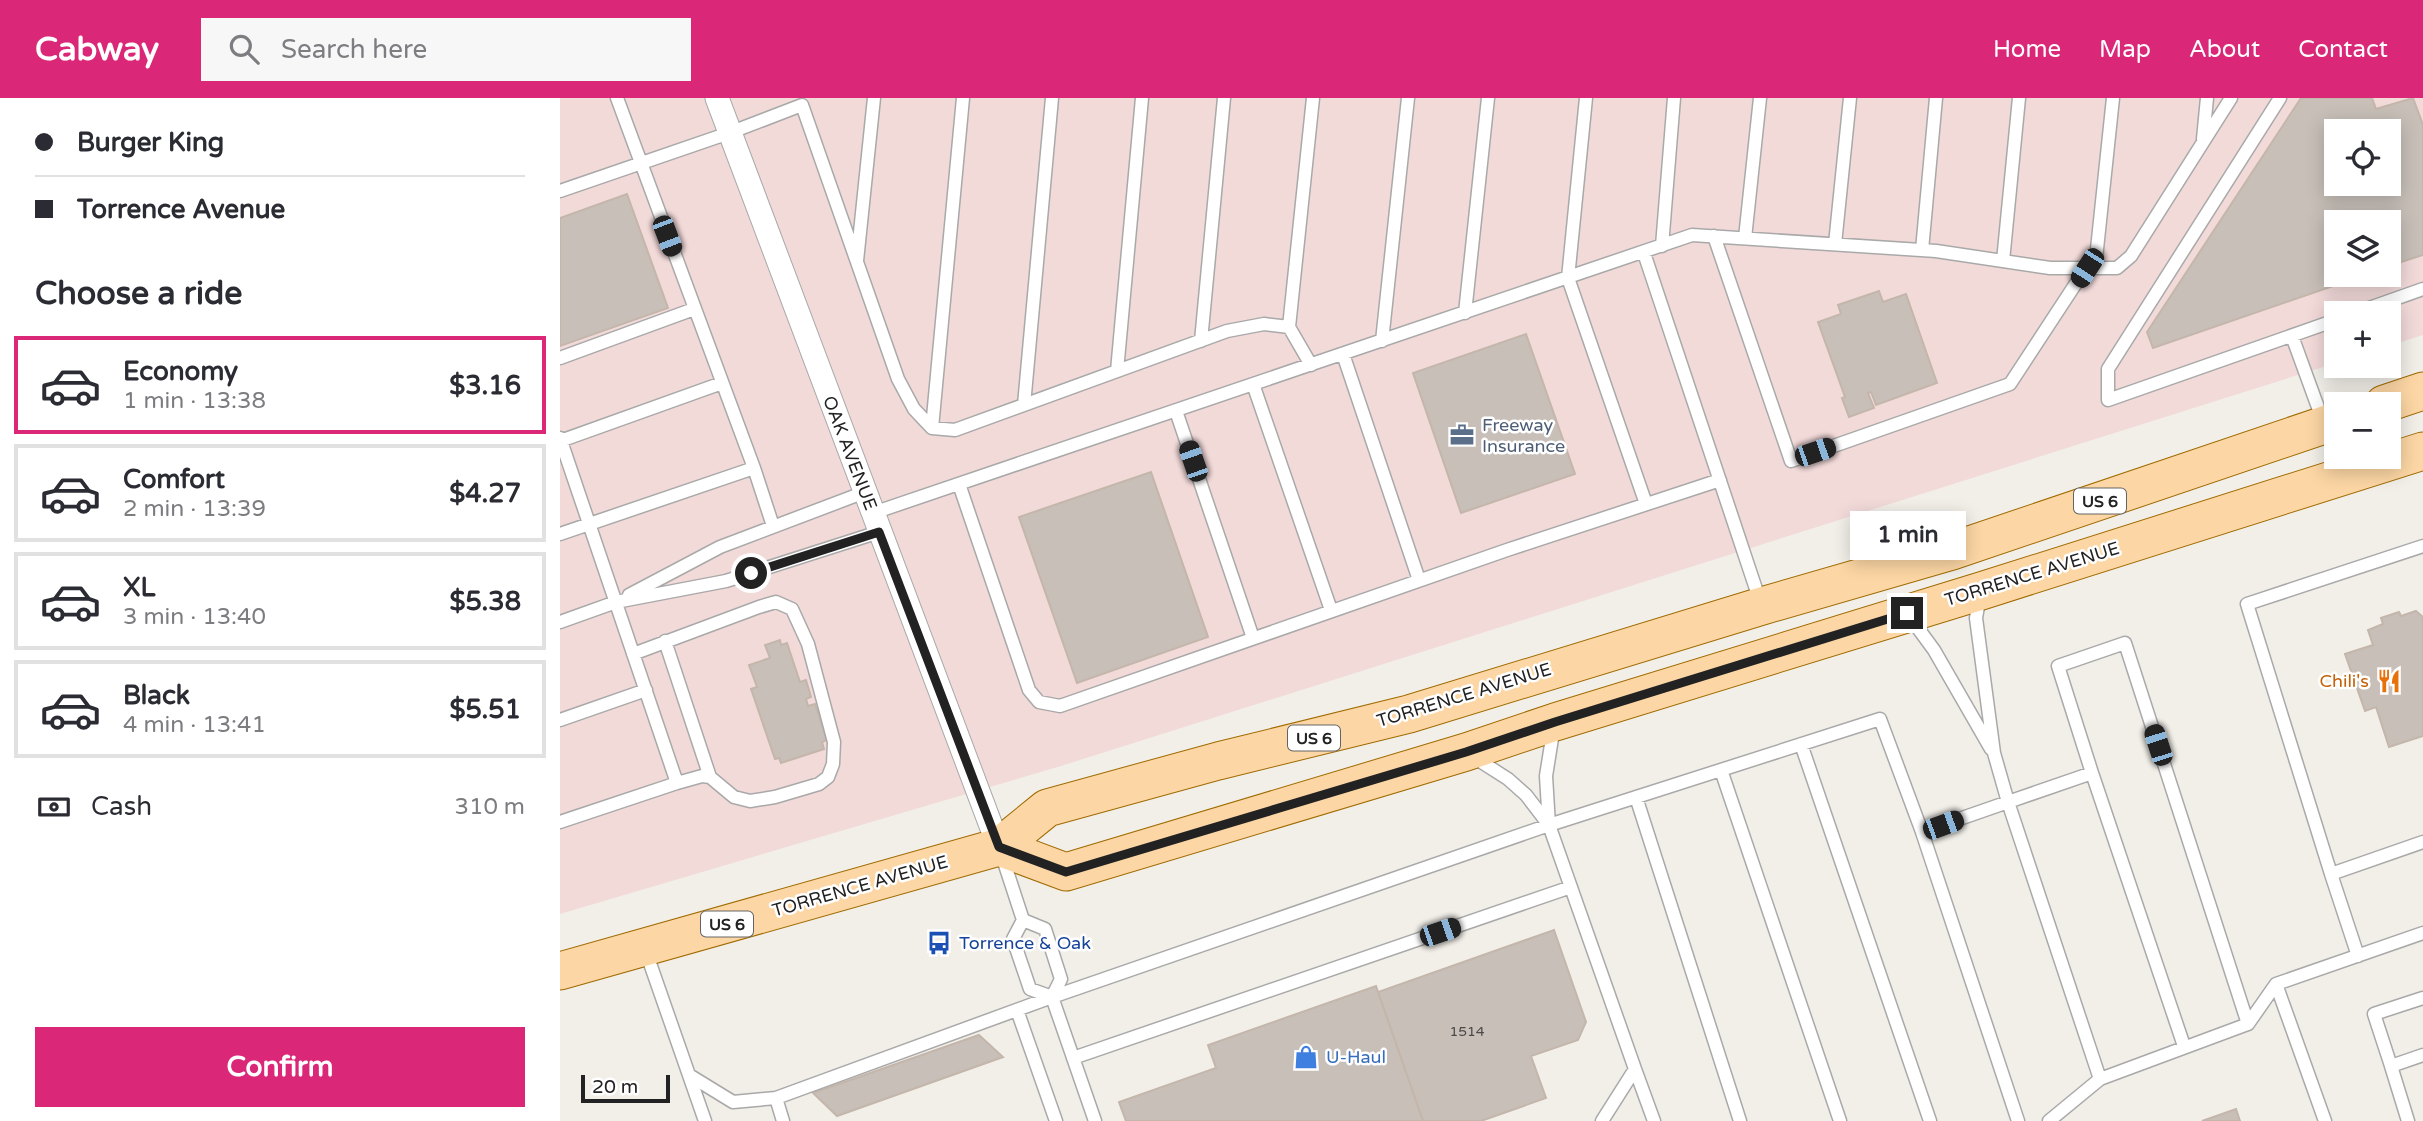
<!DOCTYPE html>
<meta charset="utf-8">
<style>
:root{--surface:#fff;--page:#f7f7f7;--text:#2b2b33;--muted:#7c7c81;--line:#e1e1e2;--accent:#db2777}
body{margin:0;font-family:"Varela Round",sans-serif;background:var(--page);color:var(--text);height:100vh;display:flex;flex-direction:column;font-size:26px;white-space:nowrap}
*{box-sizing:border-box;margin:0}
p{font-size:23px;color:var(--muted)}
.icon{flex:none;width:38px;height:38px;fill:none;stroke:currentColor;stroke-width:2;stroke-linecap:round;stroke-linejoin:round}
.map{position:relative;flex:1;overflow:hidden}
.drawer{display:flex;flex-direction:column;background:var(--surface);width:560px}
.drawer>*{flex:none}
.top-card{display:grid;align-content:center;height:154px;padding:0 35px;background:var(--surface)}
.fabs{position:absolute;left:1764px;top:21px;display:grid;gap:14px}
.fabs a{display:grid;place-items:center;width:77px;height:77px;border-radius:0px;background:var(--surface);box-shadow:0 4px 18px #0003;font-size:35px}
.scale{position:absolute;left:21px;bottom:18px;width:89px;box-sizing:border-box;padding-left:7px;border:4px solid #222;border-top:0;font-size:19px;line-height:24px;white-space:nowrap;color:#222;-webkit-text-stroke:5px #fff;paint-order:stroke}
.end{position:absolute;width:32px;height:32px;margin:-16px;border:9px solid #222;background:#fff;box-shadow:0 0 0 4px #fff}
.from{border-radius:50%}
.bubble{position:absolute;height:49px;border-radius:0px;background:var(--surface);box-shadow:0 4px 18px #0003;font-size:23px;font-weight:700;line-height:49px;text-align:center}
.car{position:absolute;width:21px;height:42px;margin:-21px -10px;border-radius:9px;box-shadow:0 0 5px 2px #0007;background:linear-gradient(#222 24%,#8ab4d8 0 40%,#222 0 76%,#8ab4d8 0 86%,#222 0)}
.top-card b{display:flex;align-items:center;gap:24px;height:66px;font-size:26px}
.top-card b+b{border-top:2px solid var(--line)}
.top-card i{width:18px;height:18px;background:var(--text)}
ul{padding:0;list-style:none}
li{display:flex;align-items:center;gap:21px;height:98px;margin:0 14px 10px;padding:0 21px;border:4px solid var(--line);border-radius:0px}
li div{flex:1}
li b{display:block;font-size:26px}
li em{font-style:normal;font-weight:700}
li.current{border-color:var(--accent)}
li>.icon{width:63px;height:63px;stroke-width:1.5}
h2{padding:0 35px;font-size:32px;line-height:84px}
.pay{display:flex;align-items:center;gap:18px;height:77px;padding:0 35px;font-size:26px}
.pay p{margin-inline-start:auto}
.primary-button{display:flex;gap:14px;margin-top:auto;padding:14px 35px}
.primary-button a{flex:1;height:80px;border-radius:0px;background:var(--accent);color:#fff;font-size:28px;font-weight:700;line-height:80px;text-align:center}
header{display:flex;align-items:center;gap:42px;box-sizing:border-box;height:98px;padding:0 35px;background:var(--accent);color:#fff}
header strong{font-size:33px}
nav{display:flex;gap:38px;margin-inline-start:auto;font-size:24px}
.search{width:490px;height:63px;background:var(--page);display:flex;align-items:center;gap:18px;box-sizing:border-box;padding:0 24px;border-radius:0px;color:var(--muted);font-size:26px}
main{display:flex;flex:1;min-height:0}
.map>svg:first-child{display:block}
.commercial{fill:#f2dad9;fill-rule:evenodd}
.building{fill:#c7bfb8;stroke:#c4b6ab;stroke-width:2;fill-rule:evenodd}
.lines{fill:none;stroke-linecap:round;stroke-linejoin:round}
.service-casing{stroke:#a9a9a9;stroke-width:15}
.minor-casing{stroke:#a9a9a9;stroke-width:25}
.primary-casing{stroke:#a06b00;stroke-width:39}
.service{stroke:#fff;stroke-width:12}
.minor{stroke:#fff;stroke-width:23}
.primary{stroke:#fcd6a4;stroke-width:37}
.route{stroke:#222;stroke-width:9}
.labels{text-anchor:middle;stroke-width:5;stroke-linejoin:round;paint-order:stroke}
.number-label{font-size:14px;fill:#4b4948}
.shield{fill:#fff;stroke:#646464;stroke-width:2}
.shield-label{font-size:16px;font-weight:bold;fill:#222}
.service-label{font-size:18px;fill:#4e5e75;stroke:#fff;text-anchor:start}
.street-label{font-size:18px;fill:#222;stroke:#fff}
.food-label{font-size:18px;fill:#c56008;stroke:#fff;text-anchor:end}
.transit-label{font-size:18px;fill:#164399;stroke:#fff;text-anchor:start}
.shop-label{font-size:18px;fill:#366cbe;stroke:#fff;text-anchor:start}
</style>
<header>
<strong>Cabway</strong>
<div class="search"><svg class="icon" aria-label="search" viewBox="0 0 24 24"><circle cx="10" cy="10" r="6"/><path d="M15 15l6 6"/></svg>Search here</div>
<nav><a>Home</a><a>Map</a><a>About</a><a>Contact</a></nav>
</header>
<main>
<section class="drawer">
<div class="top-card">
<b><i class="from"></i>Burger King</b>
<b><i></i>Torrence Avenue</b>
</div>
<h2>Choose a ride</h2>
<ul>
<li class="current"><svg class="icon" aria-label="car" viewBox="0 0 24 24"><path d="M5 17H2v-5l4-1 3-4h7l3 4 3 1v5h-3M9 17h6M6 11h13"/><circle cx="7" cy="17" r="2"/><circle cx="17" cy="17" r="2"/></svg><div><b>Economy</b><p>1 min · 13:38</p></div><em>$3.16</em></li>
<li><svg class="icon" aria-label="car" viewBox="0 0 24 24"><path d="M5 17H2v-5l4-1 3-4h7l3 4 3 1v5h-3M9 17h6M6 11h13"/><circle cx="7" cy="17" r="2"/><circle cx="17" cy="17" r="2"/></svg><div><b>Comfort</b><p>2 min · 13:39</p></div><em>$4.27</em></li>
<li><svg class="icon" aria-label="car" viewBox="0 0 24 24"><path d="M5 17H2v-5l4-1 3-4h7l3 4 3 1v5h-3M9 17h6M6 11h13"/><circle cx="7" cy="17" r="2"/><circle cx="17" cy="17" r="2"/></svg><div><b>XL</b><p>3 min · 13:40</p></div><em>$5.38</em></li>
<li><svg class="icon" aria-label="car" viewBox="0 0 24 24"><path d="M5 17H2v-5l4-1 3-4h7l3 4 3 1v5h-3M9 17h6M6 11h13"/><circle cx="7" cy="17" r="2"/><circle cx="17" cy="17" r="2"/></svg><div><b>Black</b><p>4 min · 13:41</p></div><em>$5.51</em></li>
</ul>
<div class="pay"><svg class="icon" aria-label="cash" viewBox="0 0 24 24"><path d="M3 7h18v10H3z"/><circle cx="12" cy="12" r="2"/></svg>Cash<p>310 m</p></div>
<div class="primary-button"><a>Confirm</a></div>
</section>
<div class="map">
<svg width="1863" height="1023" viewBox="0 0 1863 1023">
<rect width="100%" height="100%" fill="#f2efe9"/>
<path class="commercial" d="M0 0H1863V237L1829 248V215H1776V265L501 668 0 816ZM1776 33H1829V86H1776ZM1776 124H1829V177H1776Z"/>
<path class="building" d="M1741 0H1812L1816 11 1853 0 1863 27V157L1829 168V124H1776V177H1805L1593 250 1587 234ZM1776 33H1829V86H1776Z
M67 96 108 210 0 248V120Z
M1319 193 1323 204 1346 196 1377 285 1316 307 1311 294 1308 295 1314 310 1289 319 1282 300 1285 299 1258 224 1281 216 1278 207Z
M966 236 1015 376 901 415 853 275Z
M591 374 648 539 517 585 459 419Z
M1856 513 1863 519V638L1829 649 1816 609 1805 613 1785 556 1813 547 1808 532 1823 526 1821 520 1839 514 1841 518Z
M220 542 221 547 227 545 240 584 246 582 251 599 246 601 248 608 255 606 267 642 262 644 264 651 221 665 219 660 215 661 191 591 197 589 189 567 210 560 205 547Z
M994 832 1026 924 1018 942 971 958 986 1000 921 1023H863L818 894Z
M816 888 863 1023H566L559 1004 656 970 648 947Z
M419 937 443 959 277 1018 253 995Z
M1676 1011 1680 1023H1642Z"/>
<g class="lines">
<g class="service-casing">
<path id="service" d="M1026 0 1008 180 1086 406
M1720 0 1548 271V302L1776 222
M1643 41 1647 0
M0 93 169 35 242 7 338 281 354 311 372 330 395 332 667 233 704 226 729 229 751 267
M1154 138 1231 363 1450 286 1526 170
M1185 140 1200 0
M1275 146 1290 0
M1102 148 1114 0
M1362 152 1376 0
M1084 155 1201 506
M297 163 314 0
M1443 163 1459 0
M1535 170 1553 0
M905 215 928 0
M1795 215 1863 191
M729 229 753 0
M1732 238 1763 323
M641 243 664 0
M822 243 848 0
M783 256 859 482
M0 260 134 211
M557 273 582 0
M693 286 771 512
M464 307 492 0
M616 313 693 540
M372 330 403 0
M0 340 117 685 0 724
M0 343 162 285
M194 370 213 428
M399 386 469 592 479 604 500 608 947 452 1160 382
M313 415 1132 137 1376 153 1490 170H1557L1571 158 1671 0
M0 436 194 370 57 0
M1863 448 1687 506 1771 776 1863 744
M69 497 160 449 305 394
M1349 518 1374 552 1431 651
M0 524 56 504 166 483 319 434
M105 543 150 679
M73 556 199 509 216 504 232 511 248 546 274 644 273 666 268 679 259 686 215 699 190 703 174 699 150 679 142 678 117 685
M0 622 86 592
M994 628 986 678 989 727 1075 971 1042 1023
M1241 646 1370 1023
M912 658 948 681 966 697 989 727
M1161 672 1280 1023
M1532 675 1624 948
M1076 699 1180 1023
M1362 734 1458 1023
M441 755 463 822 453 841 470 891 492 899
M1771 776 1798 858
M463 822 485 831 501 881 492 899 535 1023
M85 851 145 1023
M1716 886 1765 1023
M457 912 496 1023
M1688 926 1565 545 1498 568 1532 675 1448 704 1540 981 1688 926 1716 886 1863 835
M513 960 1011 789
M1831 968 1814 916 1863 900
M1075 971 1094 1023
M129 977 173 1004 216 1000 492 899 989 727 1320 621 1362 734 1448 704 1434 655 1416 520 1420 497
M216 1000 223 1023
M1489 1023 1540 981
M1848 1023 1831 968 1863 957"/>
</g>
<g class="minor-casing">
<path id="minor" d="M157 0 439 749"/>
</g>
<g class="primary-casing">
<path id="primary" d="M1824 306 1863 293
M439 749 506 774 906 654 995 624 1421 493 1863 353
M0 873 439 749 487 710 658 663 849 616 1202 508 1392 453 1776 323"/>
</g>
<use href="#service" class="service"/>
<use href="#minor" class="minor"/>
<use href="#primary" class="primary"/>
</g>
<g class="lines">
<path class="route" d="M191 475 319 434 439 749 506 774 906 654 995 624 1347 515"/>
</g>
<defs>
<g id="office-bare" transform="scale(1.89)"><path d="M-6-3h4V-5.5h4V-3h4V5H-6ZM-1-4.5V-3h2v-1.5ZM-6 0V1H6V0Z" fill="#5c6f8a" stroke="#fff" stroke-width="2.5" paint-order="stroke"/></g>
<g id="restaurant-bare" transform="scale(1.89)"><path d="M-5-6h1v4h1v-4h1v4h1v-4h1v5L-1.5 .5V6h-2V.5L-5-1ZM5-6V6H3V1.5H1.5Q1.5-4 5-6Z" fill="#e8710a" stroke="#fff" stroke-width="2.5" paint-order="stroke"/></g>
<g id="bus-bare" transform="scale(1.89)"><path d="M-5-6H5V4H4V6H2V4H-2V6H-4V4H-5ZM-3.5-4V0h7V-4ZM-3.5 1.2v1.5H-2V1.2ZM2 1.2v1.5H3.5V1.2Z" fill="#1a4fb4" stroke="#fff" stroke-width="2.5" paint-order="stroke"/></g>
<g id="shop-bare" transform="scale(1.89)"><path d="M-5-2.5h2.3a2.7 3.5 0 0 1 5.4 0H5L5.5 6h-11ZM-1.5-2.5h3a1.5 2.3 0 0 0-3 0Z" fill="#3f7fe0" stroke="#fff" stroke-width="2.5" paint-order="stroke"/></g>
</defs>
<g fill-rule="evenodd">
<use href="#office-bare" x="902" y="337"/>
<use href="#restaurant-bare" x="1829" y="583"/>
<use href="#bus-bare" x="379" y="845"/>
<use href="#shop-bare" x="746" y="959"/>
</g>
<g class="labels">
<g class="number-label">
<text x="907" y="938">1514</text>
</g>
<g class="shield">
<rect x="1514" y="390.5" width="52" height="25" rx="5"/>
<rect x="728" y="627.5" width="52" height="25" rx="5"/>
<rect x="141" y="813.5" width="52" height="25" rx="5"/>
</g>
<g class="shield-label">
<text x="1540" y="409">US 6</text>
<text x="754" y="646">US 6</text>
<text x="167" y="832">US 6</text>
</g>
<g class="service-label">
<text x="922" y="333">Freeway<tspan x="922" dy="21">Insurance</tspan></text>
</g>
<g class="street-label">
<text transform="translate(290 355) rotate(69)" y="6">OAK AVENUE</text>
<text transform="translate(1472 476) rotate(-17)" y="6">TORRENCE AVENUE</text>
<text transform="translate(904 597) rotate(-17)" y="6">TORRENCE AVENUE</text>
<text transform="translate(300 788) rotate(-16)" y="6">TORRENCE AVENUE</text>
</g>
<g class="food-label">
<text x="1809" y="589">Chili's</text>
</g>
<g class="transit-label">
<text x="399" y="851">Torrence &amp; Oak</text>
</g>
<g class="shop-label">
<text x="766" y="965">U-Haul</text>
</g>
</g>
</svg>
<div class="fabs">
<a><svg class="icon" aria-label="locate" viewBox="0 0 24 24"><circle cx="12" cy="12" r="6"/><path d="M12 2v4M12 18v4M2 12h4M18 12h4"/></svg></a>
<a><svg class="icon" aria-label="layers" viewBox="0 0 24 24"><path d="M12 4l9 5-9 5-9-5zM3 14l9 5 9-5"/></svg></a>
<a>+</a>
<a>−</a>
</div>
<div class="scale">20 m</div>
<i class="end from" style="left:191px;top:475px"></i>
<i class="end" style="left:1347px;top:515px"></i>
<div class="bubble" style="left:1290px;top:413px;width:116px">1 min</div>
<i class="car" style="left:107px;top:138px;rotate:159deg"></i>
<i class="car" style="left:1527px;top:170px;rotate:213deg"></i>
<i class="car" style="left:1255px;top:354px;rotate:71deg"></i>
<i class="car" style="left:633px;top:363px;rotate:341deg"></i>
<i class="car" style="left:1598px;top:647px;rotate:342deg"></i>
<i class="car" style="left:1383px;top:727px;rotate:70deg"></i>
<i class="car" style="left:880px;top:834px;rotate:71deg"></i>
</div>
</main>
